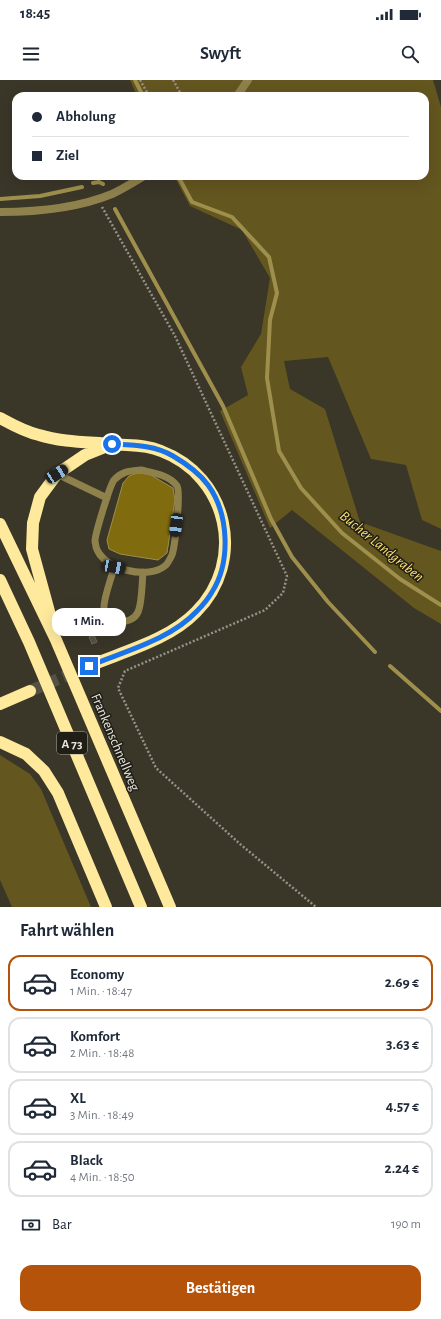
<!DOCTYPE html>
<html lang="de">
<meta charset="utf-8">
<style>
:root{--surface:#fff;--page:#f6f6f7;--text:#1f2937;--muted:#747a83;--line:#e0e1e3;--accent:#b45309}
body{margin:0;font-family:"Alegreya Sans",sans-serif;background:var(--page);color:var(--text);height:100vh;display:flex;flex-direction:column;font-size:15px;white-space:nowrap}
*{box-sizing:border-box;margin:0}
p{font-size:13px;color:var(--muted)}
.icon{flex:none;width:22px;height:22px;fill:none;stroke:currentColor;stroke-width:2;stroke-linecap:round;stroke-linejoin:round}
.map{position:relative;height:827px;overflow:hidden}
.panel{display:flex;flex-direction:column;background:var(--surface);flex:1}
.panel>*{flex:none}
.banner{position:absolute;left:12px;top:12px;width:417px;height:88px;border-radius:12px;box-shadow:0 4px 16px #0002;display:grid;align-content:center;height:88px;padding:0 20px;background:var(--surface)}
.end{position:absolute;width:18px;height:18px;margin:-9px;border:5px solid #1a73e8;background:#fff;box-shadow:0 0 0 2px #fff}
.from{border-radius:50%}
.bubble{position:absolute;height:28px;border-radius:12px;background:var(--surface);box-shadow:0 4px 16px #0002;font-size:13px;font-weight:700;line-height:28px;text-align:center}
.car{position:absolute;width:12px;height:24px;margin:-12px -6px;border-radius:5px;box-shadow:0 0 3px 1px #0007;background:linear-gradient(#222 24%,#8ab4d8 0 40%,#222 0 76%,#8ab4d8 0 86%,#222 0)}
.banner b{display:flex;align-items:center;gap:14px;height:38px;font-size:15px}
.banner b+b{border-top:1px solid var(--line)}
.banner i{width:10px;height:10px;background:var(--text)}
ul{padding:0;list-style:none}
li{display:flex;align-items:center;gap:12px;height:56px;margin:0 8px 6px;padding:0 12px;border:2px solid var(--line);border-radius:12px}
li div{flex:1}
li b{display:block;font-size:15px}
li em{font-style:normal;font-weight:700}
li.selected{border-color:var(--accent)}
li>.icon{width:36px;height:36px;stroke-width:1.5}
h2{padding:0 20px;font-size:18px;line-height:48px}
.pay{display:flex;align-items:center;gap:10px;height:44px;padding:0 20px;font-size:15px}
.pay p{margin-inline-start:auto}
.primary-button{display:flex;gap:8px;margin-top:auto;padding:8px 20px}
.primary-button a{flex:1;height:46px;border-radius:12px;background:var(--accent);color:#fff;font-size:16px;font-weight:700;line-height:46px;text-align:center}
.status{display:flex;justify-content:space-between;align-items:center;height:28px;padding:0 20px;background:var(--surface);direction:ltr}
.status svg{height:11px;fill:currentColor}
header{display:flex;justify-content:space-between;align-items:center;height:52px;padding:0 20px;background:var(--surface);font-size:18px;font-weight:700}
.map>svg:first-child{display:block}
.green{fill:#64561f}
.water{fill:#806b0e;stroke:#9f8f4c}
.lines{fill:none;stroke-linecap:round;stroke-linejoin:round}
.stream{stroke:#9f8f4c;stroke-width:4}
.building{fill:#575344;stroke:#6d6959}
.motorway-tunnel{stroke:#545043;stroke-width:12;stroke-dasharray:12 6;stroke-linecap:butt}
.path{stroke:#969287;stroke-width:2.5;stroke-dasharray:2 2;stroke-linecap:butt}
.service{stroke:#8f814c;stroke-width:7}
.minor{stroke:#8f814c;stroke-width:8}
.motorway{stroke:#fee99c;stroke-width:12}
.route{stroke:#1a73e8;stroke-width:5}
.labels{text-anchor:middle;stroke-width:3;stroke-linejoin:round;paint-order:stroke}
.shield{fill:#1f1e17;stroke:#aba9a0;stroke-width:1}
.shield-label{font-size:13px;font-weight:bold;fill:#e7e4db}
.street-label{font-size:14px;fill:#e7e4db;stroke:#1f1e17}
.water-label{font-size:15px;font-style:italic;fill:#fbde6e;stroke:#1f1e17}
</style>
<div class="status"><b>18:45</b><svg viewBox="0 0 49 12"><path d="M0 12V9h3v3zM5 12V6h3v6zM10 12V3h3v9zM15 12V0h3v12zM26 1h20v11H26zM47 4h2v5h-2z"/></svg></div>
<header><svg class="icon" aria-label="menu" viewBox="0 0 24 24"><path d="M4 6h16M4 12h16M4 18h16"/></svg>Swyft<svg class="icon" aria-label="search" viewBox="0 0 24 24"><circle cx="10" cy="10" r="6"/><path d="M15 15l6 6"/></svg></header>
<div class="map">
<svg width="441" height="827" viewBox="0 0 441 827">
<rect width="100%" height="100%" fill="#3a3628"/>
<path class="green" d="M130 0H433L441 27V449L422 440 406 385 371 379 328 277 284 281 290 309 325 329 360 442 441 471V544L414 528 292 430 270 448 220 331 248 315 241 287 261 254 270 198 242 150 190 126 174 96H425V16H137Z
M0 675 30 694 41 709 91 827H12L0 800Z"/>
<path class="water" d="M137 393 149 394 173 408 175 420 167 473 158 480 120 474 109 469 107 460 123 403 129 396Z"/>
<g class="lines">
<path class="stream" d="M135 0 143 16
M178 96 192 122 232 137 269 177 277 213 270 240 267 298 279 371 301 408 342 453 400 499 441 525
M93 103 99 102 103 104
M0 119 40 116 82 107
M115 129 223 326 271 439 292 477 328 522 375 572
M390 586 441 631"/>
</g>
<path class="building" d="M94 555 97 562 92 564 89 557Z"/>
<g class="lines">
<path class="motorway-tunnel" d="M30 611 89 586"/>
<path class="path" d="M140 0 149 16
M173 0 182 16
M102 127 175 256 287 496 283 513 265 530 125 591 118 608 156 688 240 764 316 827"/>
<path class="service" d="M141 390C153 393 170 395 177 406 181 412 175 466 172 475 171 477 168 483 166 485 149 501 102 489 96 467 96 465 95 463 95 461 95 454 110 405 114 400 122 391 130 391 141 390Z
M57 394 107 418
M114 487C112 497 103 519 104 529 106 544 132 546 138 532 142 523 142 503 143 492"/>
<path class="minor" d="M237 16 248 0
M0 132C37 132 78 128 112 114 123 109 134 102 144 96"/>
<path class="motorway" d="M0 338C13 345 25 352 39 355 61 362 87 362 111 364 128 366 145 364 161 371 228 396 247 481 196 532 169 560 125 571 89 586
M0 444 56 560 170 827
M0 500 29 562 141 827
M50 535 32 469 33 443 40 417 57 394 85 375 110 365
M0 624 30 611
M0 662 26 674 44 691 58 713 106 827"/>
</g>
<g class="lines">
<path class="route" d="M89 586C125 571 170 560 197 531 202 526 208 519 212 512 231 482 229 434 208 405 200 394 185 383 173 376 155 365 133 365 112 364"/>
</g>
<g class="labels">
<rect class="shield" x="57" y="652" width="30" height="22" rx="3"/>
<g class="shield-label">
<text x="72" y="668">A 73</text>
</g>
<g class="street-label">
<text transform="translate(116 662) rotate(67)" y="5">Frankenschnellweg</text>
</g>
<g class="water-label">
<text transform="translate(382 466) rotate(39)" y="5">Bucher Landgraben</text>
</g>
</g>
</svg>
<i class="end from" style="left:112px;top:364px"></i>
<i class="end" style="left:89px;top:586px"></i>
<div class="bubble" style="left:52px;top:528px;width:74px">1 Min.</div>
<i class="car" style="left:57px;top:394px;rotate:57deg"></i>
<i class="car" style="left:176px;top:445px;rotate:187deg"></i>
<i class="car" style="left:114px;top:487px;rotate:101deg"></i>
<div class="banner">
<b><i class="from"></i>Abholung</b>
<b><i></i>Ziel</b>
</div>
</div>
<section class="panel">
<h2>Fahrt wählen</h2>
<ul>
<li class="selected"><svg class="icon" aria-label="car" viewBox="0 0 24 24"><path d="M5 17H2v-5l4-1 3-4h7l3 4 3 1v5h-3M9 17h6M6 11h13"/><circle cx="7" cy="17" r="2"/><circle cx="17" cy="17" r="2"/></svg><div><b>Economy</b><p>1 Min. · 18:47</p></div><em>2.69 €</em></li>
<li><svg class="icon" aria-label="car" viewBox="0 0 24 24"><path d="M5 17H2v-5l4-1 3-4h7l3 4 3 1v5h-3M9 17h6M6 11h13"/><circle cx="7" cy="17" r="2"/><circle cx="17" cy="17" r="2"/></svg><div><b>Komfort</b><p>2 Min. · 18:48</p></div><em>3.63 €</em></li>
<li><svg class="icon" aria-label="car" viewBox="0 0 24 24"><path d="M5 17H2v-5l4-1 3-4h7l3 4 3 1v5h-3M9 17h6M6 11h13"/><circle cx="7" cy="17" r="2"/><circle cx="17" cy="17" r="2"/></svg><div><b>XL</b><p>3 Min. · 18:49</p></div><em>4.57 €</em></li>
<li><svg class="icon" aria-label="car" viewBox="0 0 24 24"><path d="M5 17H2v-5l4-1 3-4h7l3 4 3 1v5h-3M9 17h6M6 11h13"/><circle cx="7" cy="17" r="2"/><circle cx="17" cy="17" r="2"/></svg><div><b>Black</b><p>4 Min. · 18:50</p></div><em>2.24 €</em></li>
</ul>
<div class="pay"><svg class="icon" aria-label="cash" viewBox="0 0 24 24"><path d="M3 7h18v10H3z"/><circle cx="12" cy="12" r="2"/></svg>Bar<p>190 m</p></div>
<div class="primary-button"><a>Bestätigen</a></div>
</section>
